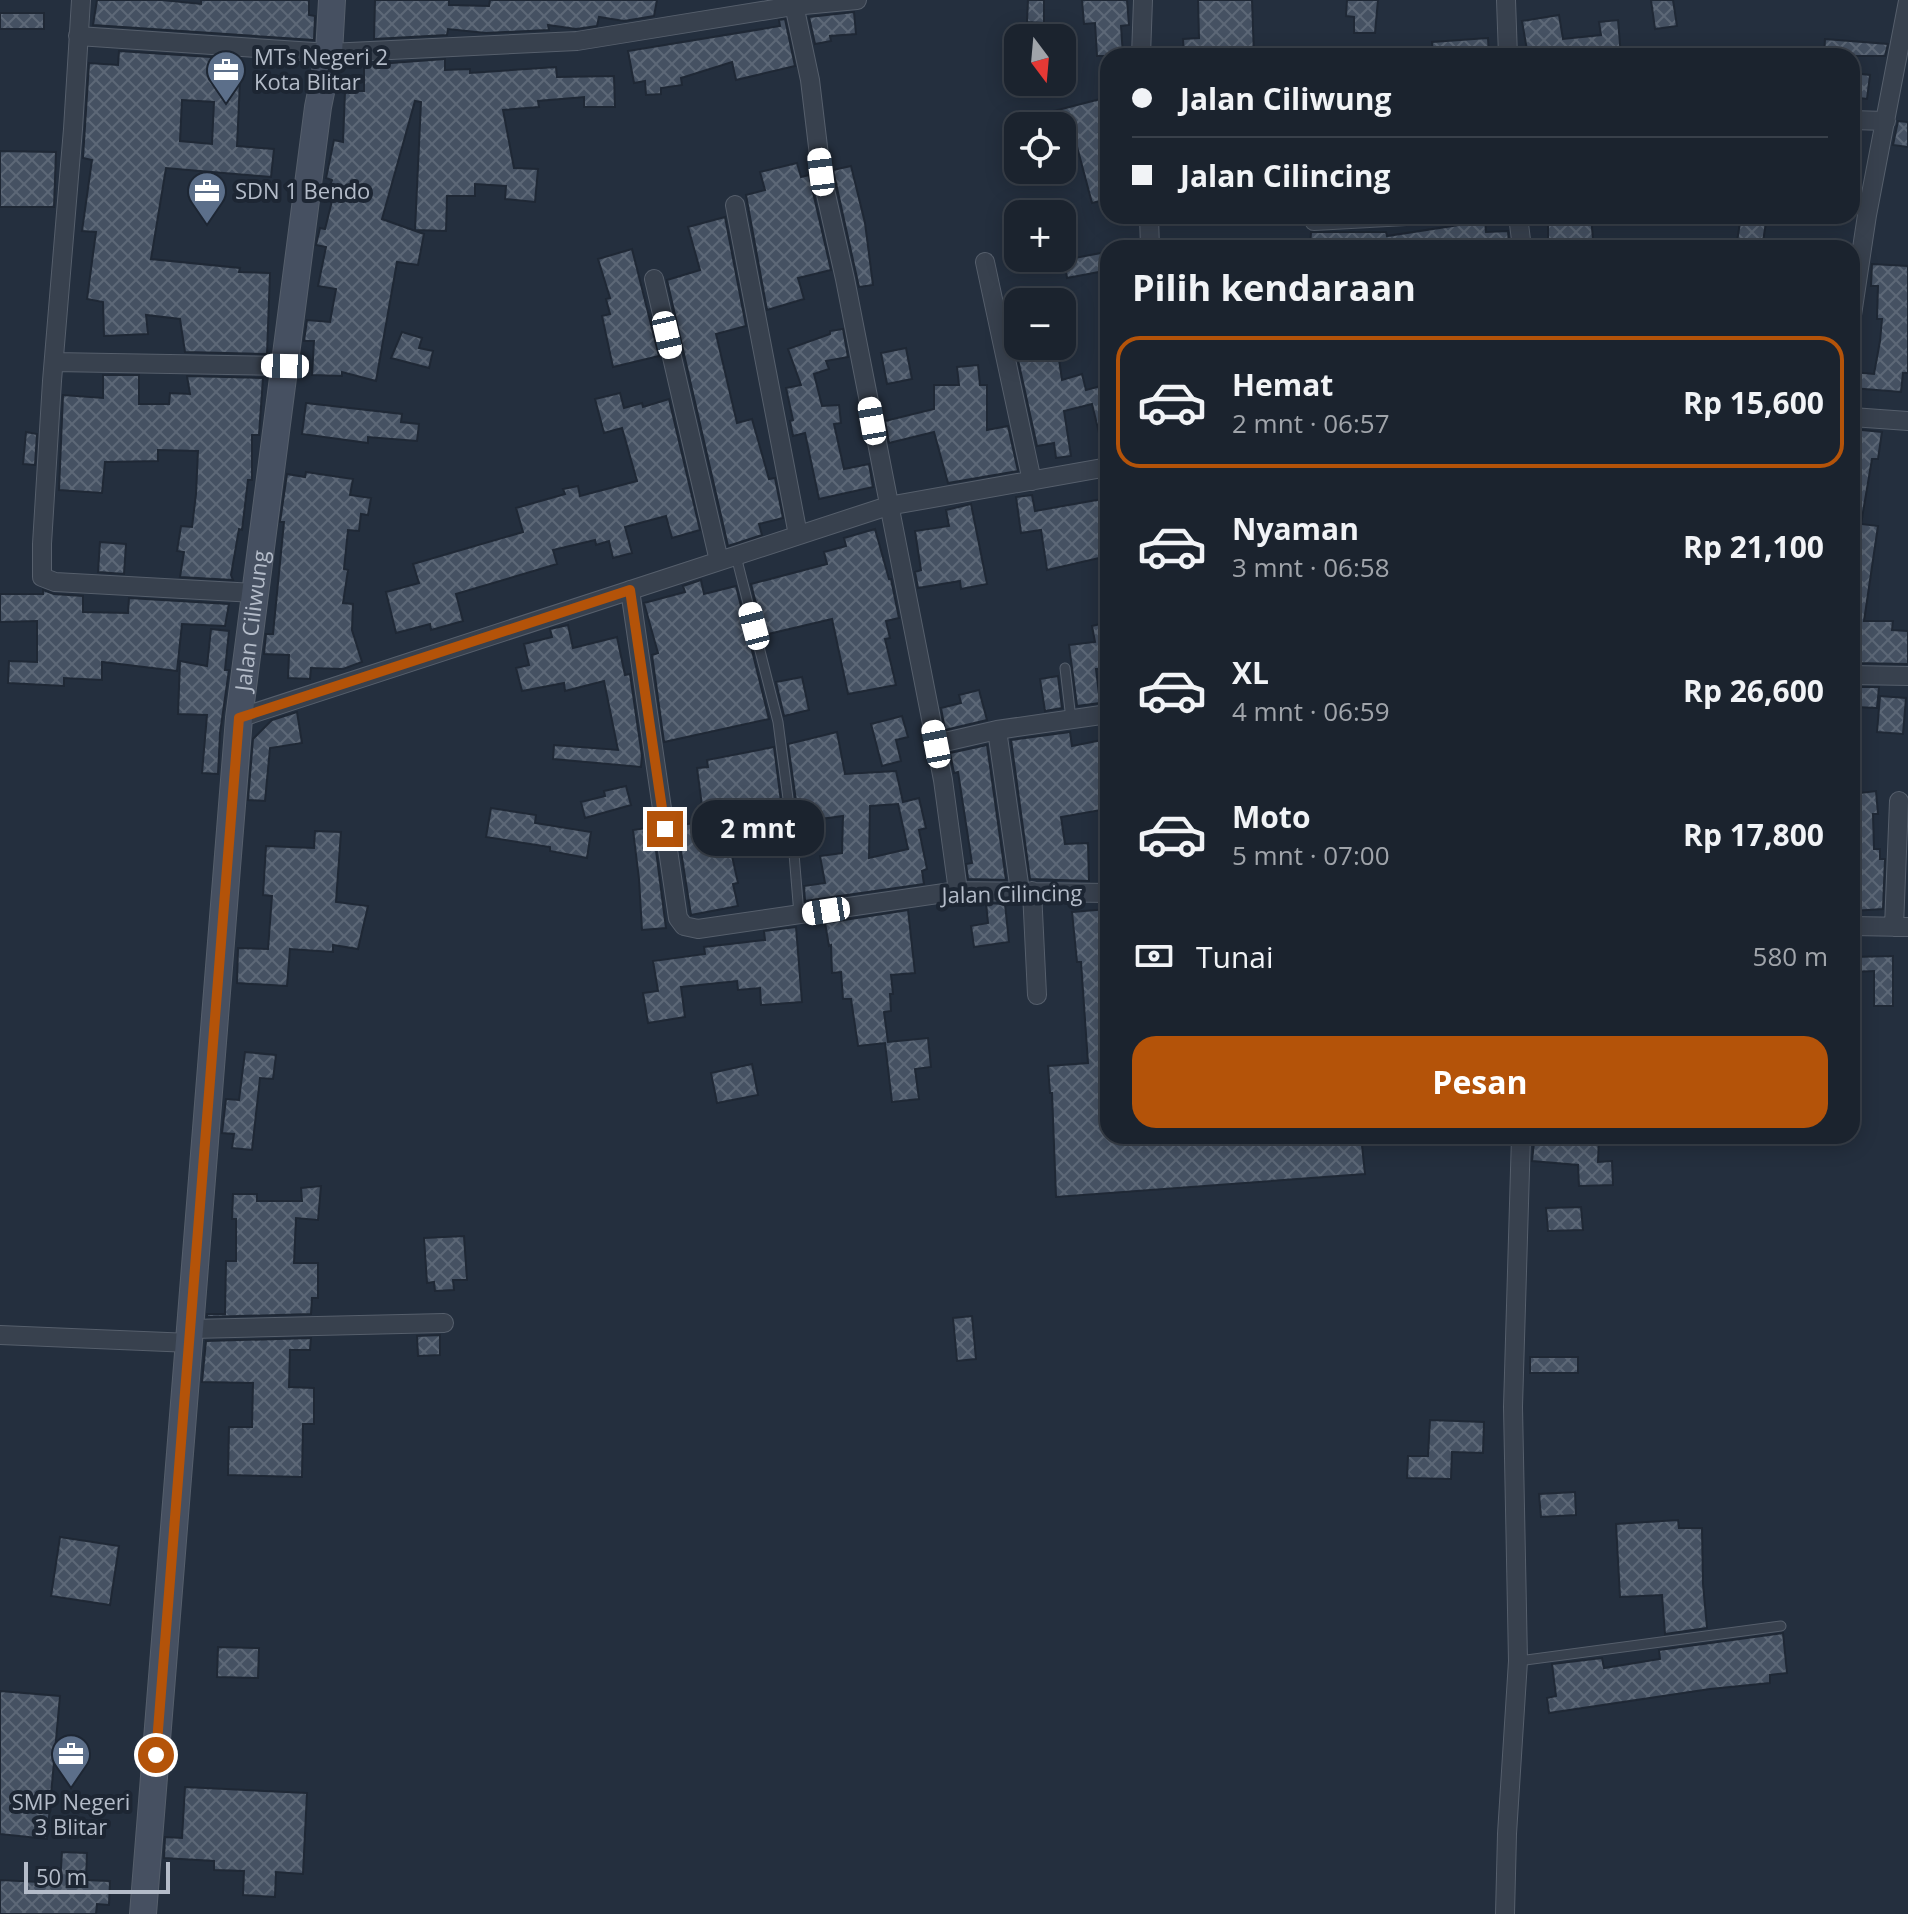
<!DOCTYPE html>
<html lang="id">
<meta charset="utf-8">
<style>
:root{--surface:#1b232e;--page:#282f3a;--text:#f1f3f6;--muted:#a0a4aa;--line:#39404a;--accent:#b45309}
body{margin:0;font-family:"Open Sans",sans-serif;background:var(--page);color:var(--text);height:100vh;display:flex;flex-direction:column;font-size:30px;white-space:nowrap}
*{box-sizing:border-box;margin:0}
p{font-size:26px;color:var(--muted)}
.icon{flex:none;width:44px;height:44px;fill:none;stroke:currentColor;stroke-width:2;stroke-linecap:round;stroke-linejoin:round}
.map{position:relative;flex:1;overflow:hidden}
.panel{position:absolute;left:1100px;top:240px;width:760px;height:904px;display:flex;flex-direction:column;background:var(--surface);border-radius:24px;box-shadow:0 4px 20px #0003,0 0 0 2px var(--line)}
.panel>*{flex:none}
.hud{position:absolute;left:1100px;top:48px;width:760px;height:176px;border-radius:24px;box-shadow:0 4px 20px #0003,0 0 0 2px var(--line);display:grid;align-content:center;height:176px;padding:0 32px;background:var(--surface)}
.needle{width:52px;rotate:164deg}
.tools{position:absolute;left:1004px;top:24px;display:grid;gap:16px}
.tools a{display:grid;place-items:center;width:72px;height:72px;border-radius:16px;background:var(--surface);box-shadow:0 4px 20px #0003,0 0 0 2px var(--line);font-size:40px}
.scale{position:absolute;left:24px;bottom:20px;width:146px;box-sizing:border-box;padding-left:8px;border:4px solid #b4bcc9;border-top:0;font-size:22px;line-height:28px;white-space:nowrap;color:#b4bcc9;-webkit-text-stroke:6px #1d2633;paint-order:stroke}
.end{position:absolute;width:36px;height:36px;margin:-18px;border:10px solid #b45309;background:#fff;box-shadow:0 0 0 4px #fff}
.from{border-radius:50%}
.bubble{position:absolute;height:56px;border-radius:24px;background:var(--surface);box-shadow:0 4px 20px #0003,0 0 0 2px var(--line);font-size:26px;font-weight:700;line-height:56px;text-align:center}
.car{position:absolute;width:24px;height:48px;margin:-24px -12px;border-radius:10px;box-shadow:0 0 6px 2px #0007;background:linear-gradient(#fff 24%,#345 0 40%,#fff 0 76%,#345 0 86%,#fff 0)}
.hud b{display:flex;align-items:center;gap:28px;height:76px;font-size:30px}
.hud b+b{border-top:2px solid var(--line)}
.hud i{width:20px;height:20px;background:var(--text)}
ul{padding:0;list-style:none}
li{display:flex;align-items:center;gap:24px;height:132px;margin:0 16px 12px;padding:0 16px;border:4px solid transparent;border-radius:24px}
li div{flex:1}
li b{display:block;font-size:30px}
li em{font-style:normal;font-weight:700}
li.current{border-color:var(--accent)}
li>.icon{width:72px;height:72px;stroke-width:1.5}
h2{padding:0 32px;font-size:36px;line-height:96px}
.pay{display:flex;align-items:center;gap:20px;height:88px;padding:0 32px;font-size:30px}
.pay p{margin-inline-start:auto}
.cta{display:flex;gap:16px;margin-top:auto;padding:16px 32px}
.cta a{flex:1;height:92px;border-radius:24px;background:var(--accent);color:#fff;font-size:32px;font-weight:700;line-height:92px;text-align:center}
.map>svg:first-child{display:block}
.building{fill:url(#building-cross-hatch);stroke:#1f2835;stroke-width:2;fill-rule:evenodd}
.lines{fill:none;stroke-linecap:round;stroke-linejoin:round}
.service-casing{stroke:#565f6c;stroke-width:11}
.minor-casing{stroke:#565f6c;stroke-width:20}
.secondary-casing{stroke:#565f6c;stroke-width:28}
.service{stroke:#38414e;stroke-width:9}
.minor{stroke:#38414e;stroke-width:18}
.secondary{stroke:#465061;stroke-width:26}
.route{stroke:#b45309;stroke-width:10}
.labels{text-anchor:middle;stroke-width:8;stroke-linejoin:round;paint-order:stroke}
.poi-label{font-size:22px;fill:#b4bcc9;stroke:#1d2633;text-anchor:start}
.street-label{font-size:22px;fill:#b4bcc9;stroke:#1d2633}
</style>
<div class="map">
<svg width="1908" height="1914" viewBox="0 0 1908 1914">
<defs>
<pattern id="building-cross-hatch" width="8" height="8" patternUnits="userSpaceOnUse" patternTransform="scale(2)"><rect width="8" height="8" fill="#455162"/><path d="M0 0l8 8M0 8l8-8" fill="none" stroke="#5d6877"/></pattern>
</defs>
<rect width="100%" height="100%" fill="#242f3e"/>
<path class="building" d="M97 0H162L201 4V0H309V15L315 16 314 40 93 25Z
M375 0H449V5L489 6 490 0H657L654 16 624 21 599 17 597 26 576 29 548 25 549 30 486 33 448 29 447 35 374 39Z
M1028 0H1044V23L1027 22Z
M1082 0H1127L1129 25 1121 26 1123 56H1097L1095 23 1084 24Z
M1198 0H1252L1254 56H1184L1183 39 1199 38Z
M1347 0H1378L1375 33H1354V17L1346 16Z
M1651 0H1673L1677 26 1655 29Z
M854 12 856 34 830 36 831 41 815 44 809 17Z
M0 13H44V29H0Z
M1559 15 1563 39 1601 35 1599 22 1618 20 1621 56H1528L1522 21Z
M785 19 795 66 736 80 732 62 681 78 682 85 661 88V94L646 95 645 81 634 83 628 51 780 26 779 20Z
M1488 38 1489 56H1433L1432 42Z
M1825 39 1888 44 1885 56H1824Z
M119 51 241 59 237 146 274 149 271 177 166 168 151 259 240 268 239 272 270 273 267 354 185 352 180 319 146 315 148 334 104 336 103 302 87 299 96 232 82 231 92 160 83 158 89 63 118 65ZM182 100 214 102 212 144 180 141Z
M445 59V70L470 69V73L556 67 557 77 614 76 615 107H584V97L538 101 539 107 503 110 514 168 538 169 535 202 505 199 506 186 475 184V196H447L446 231 415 230 421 102 415 101 382 219 424 234 418 265 397 262 376 381 342 372V376L312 375 314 341H304L307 320 330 322 336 289 318 286 326 247 316 245 320 228 325 229 334 193 328 191 332 180 326 178 334 140 343 142 345 91H364V65Z
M1852 73 1870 75 1867 99 1852 97Z
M1108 97V131L1099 133 1108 163V199L1092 203 1075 139 1069 141 1065 126H1057L1054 111Z
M1898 121 1908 122V147L1893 145Z
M0 151 56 152 54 207H0Z
M797 163 801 177 809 175 831 270 798 278 804 299 767 310 746 195 765 190 760 172Z
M851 166 865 223 873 285 859 287 833 170Z
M1548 216H1591L1593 239 1580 240V248H1556V243H1548Z
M1741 216H1767L1762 248H1736Z
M725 217 746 326 716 334 737 423 752 419 769 479 775 478 783 518 759 524 762 535 728 546 667 280 700 270 688 227Z
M1485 221 1486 232 1508 231 1509 244 1471 248H1310L1311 232H1386L1387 236Z
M632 249 659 356 613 367 602 316 610 314 606 299 610 298 598 259Z
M1101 253 1104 271 1067 278 1064 260Z
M1872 264 1908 266V373H1903L1901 392 1852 388V372L1874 374 1880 341 1882 319H1877L1878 286H1871Z
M843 329 848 357 826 361 829 369 814 374 822 406 839 405 841 423 834 424 844 469 869 464 873 487 819 499 805 433 793 436 790 421 793 420 786 388 801 385 788 349 830 334V331Z
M402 332 422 338 419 348 433 351 429 368 391 358Z
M1015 346H1057L1062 380 1082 374 1086 390 1108 384V445H1102L1092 404 1064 411 1071 456 1056 458 1054 443 1037 446Z
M906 348 912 379 887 384 881 353Z
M978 365 980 385H987V430L1008 426 1018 471 948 483 934 432 889 443 885 421 934 409V385H959L957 367Z
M103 375H139V404H169L170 393 190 394 187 376 263 378 259 435H252V480H248L242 530 239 529 231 575 233 580 180 577 184 552 177 551 181 526 192 527 196 494 198 451 158 450V461L105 462 102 493 59 490 63 395 103 398Z
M620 393 624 408 642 403 643 407 669 399 700 530 672 538 666 516 625 527 632 553 613 558 609 541 596 545 595 540 553 550 557 564 456 594 463 621 431 630 430 624 396 633 386 592 419 583 413 564 523 532 516 508 565 494 563 489 578 486 580 496 637 481 622 428 604 433 595 399Z
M306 403 402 414 401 422 419 424 417 441 368 437V443L302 434Z
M1852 429 1882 432 1878 459H1872L1861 524 1878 526 1864 621H1893L1892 630 1908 631V664L1852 663Z
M26 432 37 434 35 465 23 464Z
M306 472 353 479 350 495 371 498 368 515 361 514 359 531 348 530 344 569 348 570 343 603 353 604 352 630 362 662 343 669 311 668 310 679 288 678 289 655 264 654 266 634H273L284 522H280L287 474 305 477Z
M1032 495 1035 511 1108 498V556L1047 570 1041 530 1021 533 1016 497Z
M971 504 987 584 961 589 960 581 918 588 915 572 921 570 915 531 949 526 946 510Z
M875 529 889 579H891L899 618 886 621 890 638 885 639 896 685 848 694 832 619 764 635 751 584 827 564 824 552 846 546 844 538Z
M100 542 126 544 124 574 98 572Z
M701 580 704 594 736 586 769 719 664 742 652 655 658 653 644 603 685 592 683 586Z
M43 590 54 594 83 596V612L128 613 129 598 229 604 225 626 182 624 177 671 102 662V680L64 678V686L8 683 9 661 37 662V621L0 622V594H43Z
M1108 622V668L1101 669 1100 660 1099 669H1096L1100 703 1077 706 1069 645 1095 642 1092 626Z
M568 625 573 648 617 637 625 675 630 674 642 756 641 767 553 759 554 745 618 750 604 681 565 691 564 683 522 691 516 668 529 665 524 644 552 637 550 629Z
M211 629 229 631 225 670H229L220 733 218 774 202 773 207 715 178 714 180 661 207 666Z
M1058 676 1062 708 1045 711 1040 679Z
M802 677 809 710 784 716 776 682Z
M1857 687H1879L1877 708 1855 707Z
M979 690 987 720 945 730 941 708 961 703 959 695Z
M1880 696 1906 698 1903 734 1877 732Z
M297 712 302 743 270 748 265 801 248 800 253 739 272 720Z
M902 716 908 737 896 740 901 761 882 766 871 724Z
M837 732 845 774 896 771 903 802 919 798 926 828 919 830 927 869 922 871 924 884 805 901 804 886 825 883 820 856 842 853 843 816 799 822 788 744ZM898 804 908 849 869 858 870 806Z
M1070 732 1072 746 1102 740 1108 769V787L1102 789 1104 801 1099 802 1101 810 1061 817 1065 844 1088 843 1089 881 1030 879 1011 740Z
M987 745 1006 880 968 879 966 864 972 863 958 772 954 773 950 753Z
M774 747 784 825H779L783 845 732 856 738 883 733 884 738 906 691 915 677 826 704 821 697 768 708 767 707 760Z
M626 786 631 805 585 818 581 802 605 796 604 791Z
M1876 791 1878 814H1873L1874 849H1880V859H1885L1883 909 1852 911V794Z
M491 808 536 815 535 823 591 832 587 858 550 851V847L486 837Z
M653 827 666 928 642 930 639 879 633 830Z
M315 831 341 832 336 902 368 906 358 949 333 945V952L290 949 287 986 237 983 238 948 268 949 272 896 263 895 266 846 314 848Z
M986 903 1005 904 1009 942 974 947 971 926 988 923Z
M1108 909V1136H1361L1365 1174 1056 1197 1052 1093H1050L1048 1066 1088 1063 1081 962H1077L1072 912Z
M908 910 915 973 891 975 893 994H890L891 1011 884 1012 888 1042 928 1038 931 1067 915 1069 919 1099 892 1102 885 1043 858 1046 851 999H843L841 972 832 973 831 945 829 946 825 923Z
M796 927 802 1002 761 1005 760 988 738 990 737 981 681 987 685 1017 648 1023 643 993 658 991 653 961 705 954 704 947 765 940 764 931Z
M1893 956V1006H1874V971L1852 972V957Z
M245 1052 276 1055 273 1079 260 1078 252 1150 232 1148 234 1134 222 1133 226 1099 239 1100Z
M752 1064 758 1095 717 1103 711 1073Z
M1540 1136H1599L1598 1162 1612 1161 1613 1185 1579 1186 1578 1165 1532 1161 1534 1143H1540Z
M321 1186 318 1220 296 1218 294 1263H318V1298H312L311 1314 207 1317V1314H225L226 1261H236V1219H232L233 1194H257V1201H302L301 1188Z
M1581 1207 1583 1230 1548 1231 1546 1208Z
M464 1236 467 1280H453L454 1290 435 1291 434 1282 427 1283 424 1238Z
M972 1316 976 1359 957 1361 953 1318Z
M440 1335V1355L418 1356 417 1336Z
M311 1338 310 1350H290L289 1387 314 1388V1424H303L302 1477 228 1475 229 1427H252L253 1383 202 1382 206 1341Z
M1530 1357H1578V1373H1530Z
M1430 1420 1484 1422 1483 1453 1452 1452 1451 1479 1407 1478 1408 1456H1428Z
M1575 1492 1576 1515 1541 1517 1539 1494Z
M1678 1520 1679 1528H1702L1703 1584 1707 1628 1665 1634 1662 1595 1620 1597 1616 1524Z
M60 1537 119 1546 110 1605 51 1596Z
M1783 1633 1787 1673 1770 1675V1683L1710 1689 1549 1713 1547 1698 1556 1696 1552 1664 1602 1658 1604 1668 1660 1659 1659 1650Z
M218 1647 259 1648 258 1678 217 1677Z
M0 1691 60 1696 47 1839 0 1834Z
M185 1787 307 1793 303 1874 276 1872 275 1897 243 1895 244 1871 214 1870V1861L164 1858 165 1837 182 1838Z
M62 1852 87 1853 86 1880 110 1881 109 1905 97 1904 96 1914H0V1880L60 1883Z"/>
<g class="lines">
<g class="service-casing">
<path id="service" d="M736 556 778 722 792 829 799 915
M1065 668 1071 719
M1518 1661 1781 1626"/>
</g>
<g class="minor-casing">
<path id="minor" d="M81 0 73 129 52 381 42 544V577L55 582 255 593
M793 0 810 80 821 172 845 279 943 780 958 891
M1506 0 1508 56
M78 36 329 53 577 41 793 6 857 0
M1141 56 1143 0
M1852 120 1886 121
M735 205 798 535
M1149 216 1150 248
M1518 216 1522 248
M1314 221 1406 216
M985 262 1032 481
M654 279 719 561
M1852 315 1867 215 1908 1
M54 362 285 366
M1852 417 1908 421
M630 590 678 918 684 926 698 929 958 891 1108 893
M1852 675 1908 676
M239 718 888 506 1108 467
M936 744 997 730
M1020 891 997 730 1108 714
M1032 891 1037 995
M1852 926 1908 927
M1894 927 1899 801
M192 1329 444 1323
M0 1335 191 1343
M1505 1914 1507 1834 1518 1661 1513 1407 1521 1136"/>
</g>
<g class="secondary-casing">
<g id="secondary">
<path id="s1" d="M143 1914 239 718 318 107 329 53 332 0"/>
</g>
</g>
<use href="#service" class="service"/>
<use href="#minor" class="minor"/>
<use href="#secondary" class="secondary"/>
</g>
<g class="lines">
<path class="route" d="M156 1755 239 718 630 590 665 829"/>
</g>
<defs>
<g id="office-pin" transform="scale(2)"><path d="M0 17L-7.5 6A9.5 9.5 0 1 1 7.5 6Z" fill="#5c6f8a" stroke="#1d2633"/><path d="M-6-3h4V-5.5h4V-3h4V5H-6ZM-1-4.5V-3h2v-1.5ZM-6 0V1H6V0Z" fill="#fff"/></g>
</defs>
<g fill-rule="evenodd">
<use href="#office-pin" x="226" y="70"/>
<use href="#office-pin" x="207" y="191"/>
<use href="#office-pin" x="71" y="1754"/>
</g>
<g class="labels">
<g class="poi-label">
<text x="254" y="65">MTs Negeri 2<tspan x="254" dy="25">Kota Blitar</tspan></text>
<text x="235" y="199">SDN 1 Bendo</text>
<text x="71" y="1810" text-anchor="middle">SMP Negeri<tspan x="71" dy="25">3 Blitar</tspan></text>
</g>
<g class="street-label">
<text dy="8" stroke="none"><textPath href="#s1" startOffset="1298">Jalan Ciliwung</textPath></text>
<text transform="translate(1012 894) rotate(-1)" y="8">Jalan Cilincing</text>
</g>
</g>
</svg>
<div class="tools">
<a><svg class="needle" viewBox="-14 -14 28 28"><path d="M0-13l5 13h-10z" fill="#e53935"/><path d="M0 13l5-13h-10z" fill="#a0a4aa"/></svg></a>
<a><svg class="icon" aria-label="locate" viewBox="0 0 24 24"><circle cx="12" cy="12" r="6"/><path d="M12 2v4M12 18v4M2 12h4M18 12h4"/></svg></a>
<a>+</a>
<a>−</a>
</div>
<div class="scale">50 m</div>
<i class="end from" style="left:156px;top:1755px"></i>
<i class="end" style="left:665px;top:829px"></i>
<div class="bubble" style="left:692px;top:800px;width:132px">2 mnt</div>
<i class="car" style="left:821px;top:172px;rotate:353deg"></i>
<i class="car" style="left:667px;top:335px;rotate:167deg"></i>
<i class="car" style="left:285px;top:366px;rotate:271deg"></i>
<i class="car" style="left:872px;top:421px;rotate:350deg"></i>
<i class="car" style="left:754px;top:626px;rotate:345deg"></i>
<i class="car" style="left:936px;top:744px;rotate:349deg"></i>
<i class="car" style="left:826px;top:911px;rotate:261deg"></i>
<div class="hud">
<b><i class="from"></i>Jalan Ciliwung</b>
<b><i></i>Jalan Cilincing</b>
</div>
<section class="panel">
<h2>Pilih kendaraan</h2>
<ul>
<li class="current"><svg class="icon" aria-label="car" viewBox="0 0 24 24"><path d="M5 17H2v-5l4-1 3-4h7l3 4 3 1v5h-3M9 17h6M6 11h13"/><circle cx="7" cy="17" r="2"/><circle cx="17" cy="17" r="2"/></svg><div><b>Hemat</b><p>2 mnt · 06:57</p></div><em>Rp 15,600</em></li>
<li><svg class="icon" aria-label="car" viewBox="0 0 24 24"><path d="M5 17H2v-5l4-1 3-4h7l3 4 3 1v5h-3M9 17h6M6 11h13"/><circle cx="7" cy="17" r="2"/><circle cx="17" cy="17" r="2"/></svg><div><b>Nyaman</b><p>3 mnt · 06:58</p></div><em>Rp 21,100</em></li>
<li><svg class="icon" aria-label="car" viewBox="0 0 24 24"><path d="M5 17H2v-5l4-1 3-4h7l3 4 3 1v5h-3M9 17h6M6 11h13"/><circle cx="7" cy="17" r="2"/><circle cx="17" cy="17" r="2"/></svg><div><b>XL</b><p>4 mnt · 06:59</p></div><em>Rp 26,600</em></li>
<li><svg class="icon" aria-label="car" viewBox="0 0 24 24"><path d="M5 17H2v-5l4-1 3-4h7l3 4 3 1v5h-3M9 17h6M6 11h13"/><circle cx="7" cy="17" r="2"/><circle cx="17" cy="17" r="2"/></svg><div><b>Moto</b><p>5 mnt · 07:00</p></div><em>Rp 17,800</em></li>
</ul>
<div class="pay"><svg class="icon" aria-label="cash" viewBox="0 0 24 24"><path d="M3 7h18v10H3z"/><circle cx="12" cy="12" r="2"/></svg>Tunai<p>580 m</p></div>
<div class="cta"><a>Pesan</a></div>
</section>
</div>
